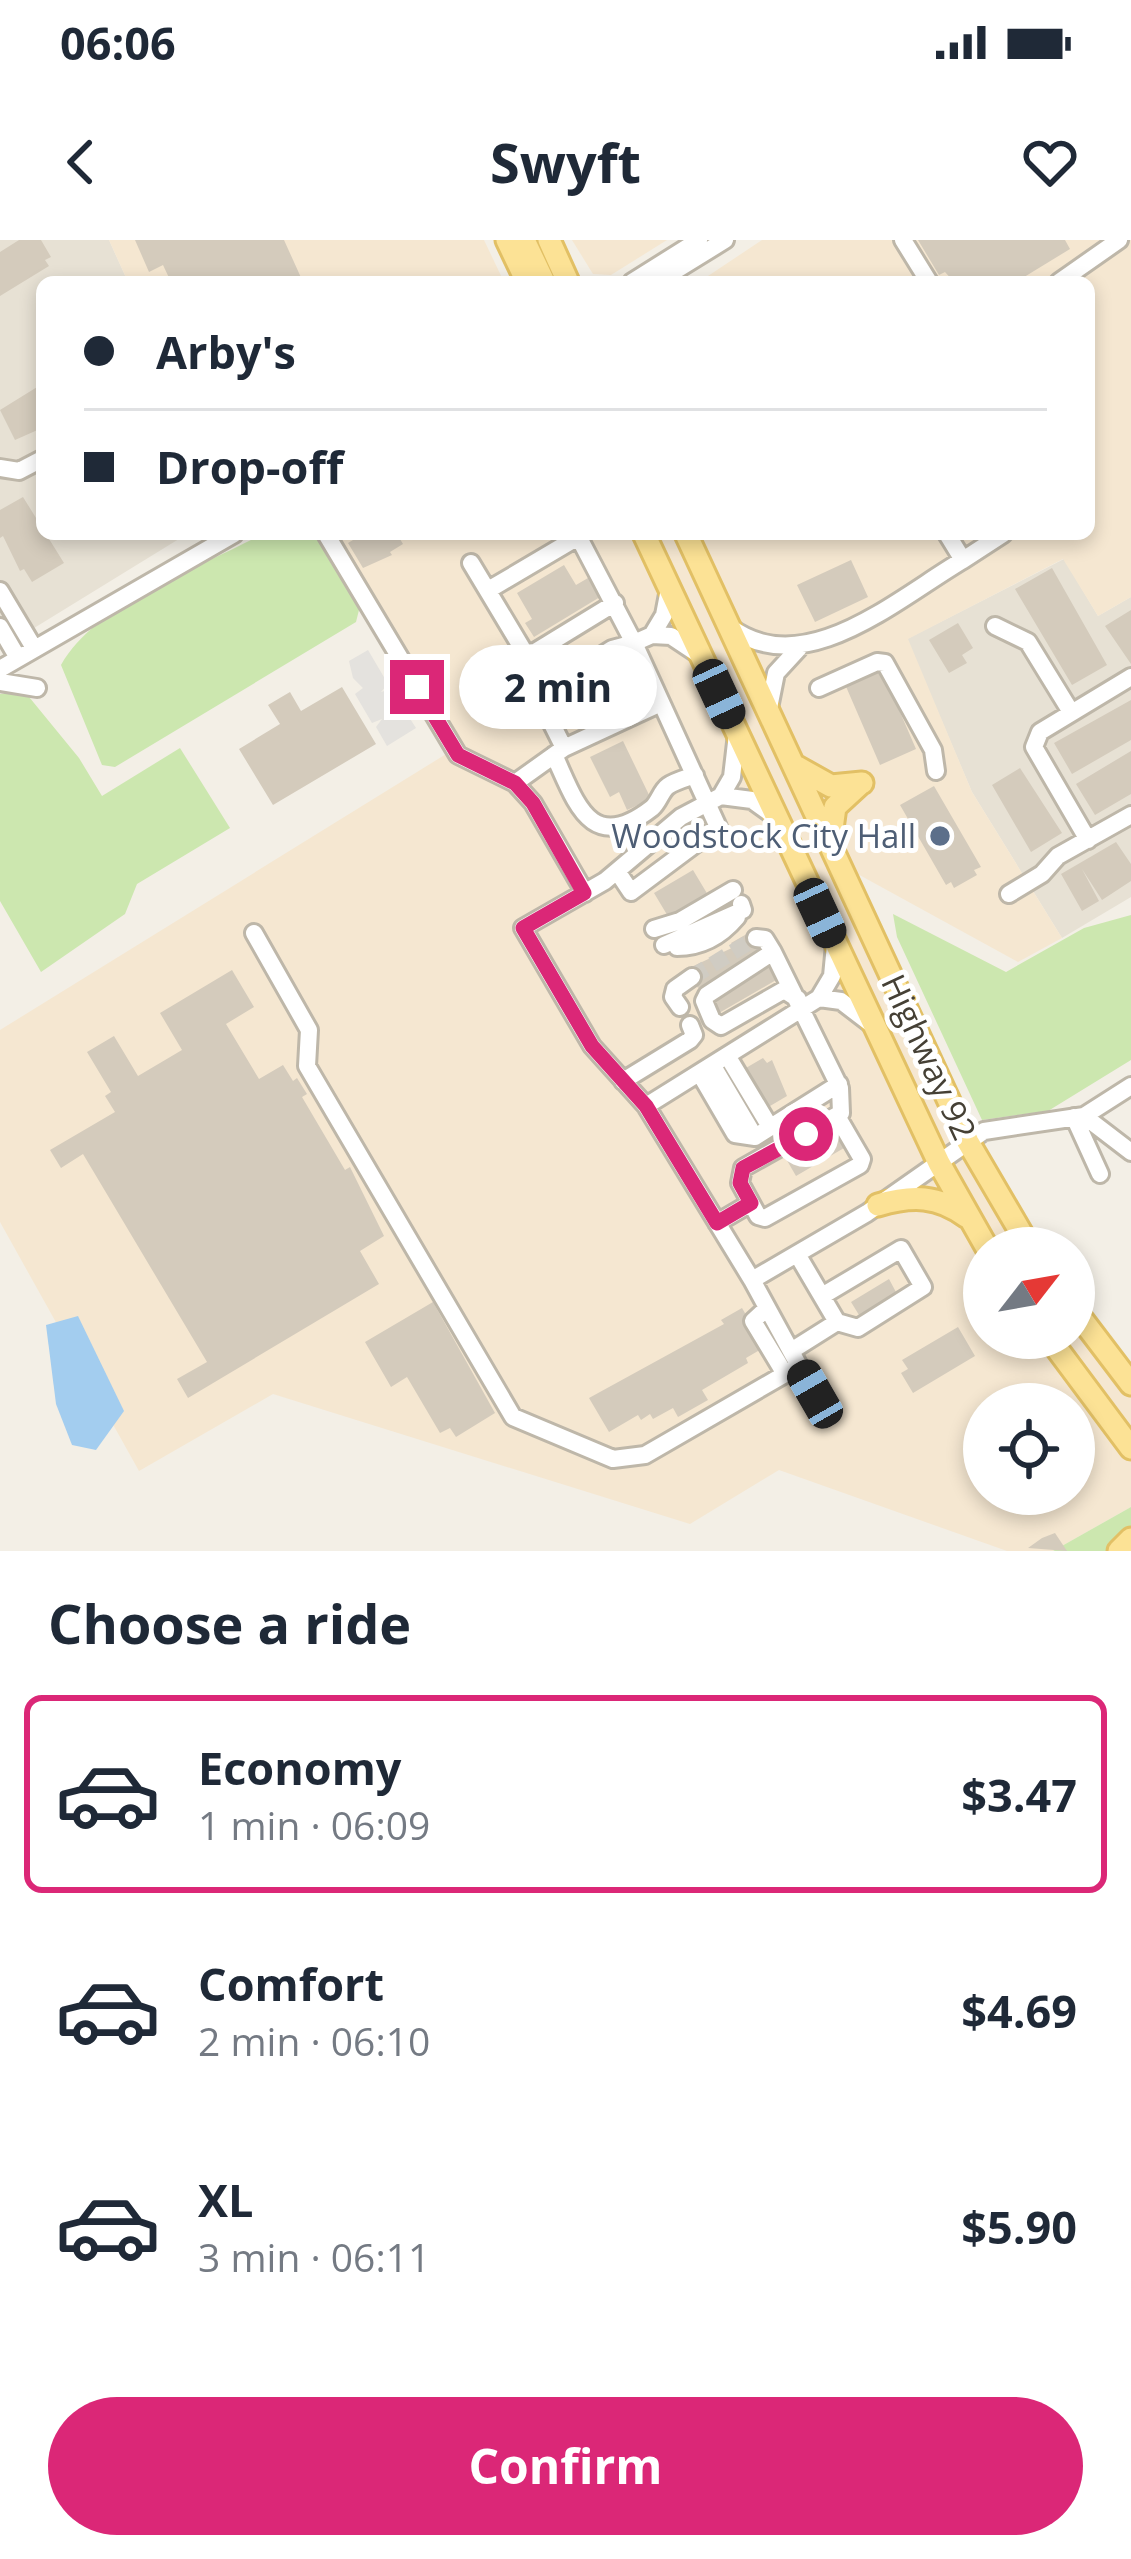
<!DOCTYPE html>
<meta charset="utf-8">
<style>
:root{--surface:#fff;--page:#f2f2f3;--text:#1f2937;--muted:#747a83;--line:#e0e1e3;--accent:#db2777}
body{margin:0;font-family:"Open Sans",sans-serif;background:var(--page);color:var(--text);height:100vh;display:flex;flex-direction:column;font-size:45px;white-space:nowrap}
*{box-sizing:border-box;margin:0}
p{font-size:39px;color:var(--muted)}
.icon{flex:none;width:66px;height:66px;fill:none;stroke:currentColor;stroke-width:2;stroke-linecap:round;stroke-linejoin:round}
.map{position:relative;height:1311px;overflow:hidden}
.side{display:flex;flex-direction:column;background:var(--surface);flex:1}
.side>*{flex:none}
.top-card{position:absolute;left:36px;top:36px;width:1059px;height:264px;border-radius:18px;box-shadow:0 6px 18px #0003;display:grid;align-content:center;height:264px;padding:0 48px;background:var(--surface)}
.needle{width:78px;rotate:59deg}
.buttons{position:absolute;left:963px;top:987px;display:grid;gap:24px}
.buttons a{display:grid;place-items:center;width:132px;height:132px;border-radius:50%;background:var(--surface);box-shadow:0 6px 18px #0003;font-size:60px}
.end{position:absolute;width:54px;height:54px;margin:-27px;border:15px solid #db2777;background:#fff;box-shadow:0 0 0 6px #fff}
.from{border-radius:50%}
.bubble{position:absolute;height:84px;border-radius:42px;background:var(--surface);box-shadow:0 6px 18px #0003;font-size:39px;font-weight:700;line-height:84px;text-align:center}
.car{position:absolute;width:36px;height:72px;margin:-36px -18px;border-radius:15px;box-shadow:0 0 9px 3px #0007;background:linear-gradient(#222 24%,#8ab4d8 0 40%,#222 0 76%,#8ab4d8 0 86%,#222 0)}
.top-card b{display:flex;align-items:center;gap:42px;height:114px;font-size:45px}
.top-card b+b{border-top:3px solid var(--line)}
.top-card i{width:30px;height:30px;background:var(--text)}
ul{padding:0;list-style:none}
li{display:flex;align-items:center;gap:36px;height:198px;margin:0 24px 18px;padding:0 24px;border:6px solid transparent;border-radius:18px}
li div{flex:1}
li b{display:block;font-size:45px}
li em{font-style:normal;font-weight:700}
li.active{border-color:var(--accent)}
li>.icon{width:108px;height:108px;stroke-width:1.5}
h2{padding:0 48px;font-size:54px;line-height:144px}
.cta{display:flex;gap:24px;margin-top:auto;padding:24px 48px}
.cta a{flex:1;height:138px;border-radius:72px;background:var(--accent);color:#fff;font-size:48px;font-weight:700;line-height:138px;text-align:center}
.status{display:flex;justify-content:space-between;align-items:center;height:84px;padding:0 60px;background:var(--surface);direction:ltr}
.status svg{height:33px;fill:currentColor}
header{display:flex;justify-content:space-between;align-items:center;height:156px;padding:0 48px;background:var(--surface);font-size:54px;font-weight:700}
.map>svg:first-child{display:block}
.residential{fill:#e7e1d4}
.commercial{fill:#f5e7d1;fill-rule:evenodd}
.green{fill:#cce7af}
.parking{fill:#e4e2de}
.water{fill:#a3cdef}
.building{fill:#d4cbbc}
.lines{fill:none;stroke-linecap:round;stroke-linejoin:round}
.minor-tunnel{stroke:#d0ccc3;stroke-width:16;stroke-dasharray:16 8;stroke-linecap:butt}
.minor-casing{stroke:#beb7a9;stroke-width:22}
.major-casing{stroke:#e2c065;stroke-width:27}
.minor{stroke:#fff;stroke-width:16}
.major{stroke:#fce295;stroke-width:21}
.route{stroke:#db2777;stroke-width:15}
.service-dot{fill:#5c6f8a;stroke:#fff;stroke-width:4.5}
.labels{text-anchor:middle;stroke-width:10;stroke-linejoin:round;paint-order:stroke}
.service-label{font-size:33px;fill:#4e5e75;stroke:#fff;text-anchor:end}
.street-label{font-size:33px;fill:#454035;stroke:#fff}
</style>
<div class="status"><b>06:06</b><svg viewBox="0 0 49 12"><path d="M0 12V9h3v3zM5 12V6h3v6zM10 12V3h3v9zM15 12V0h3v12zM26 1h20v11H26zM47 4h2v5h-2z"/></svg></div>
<header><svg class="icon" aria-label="back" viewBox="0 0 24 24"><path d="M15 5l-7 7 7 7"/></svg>Swyft<svg class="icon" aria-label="heart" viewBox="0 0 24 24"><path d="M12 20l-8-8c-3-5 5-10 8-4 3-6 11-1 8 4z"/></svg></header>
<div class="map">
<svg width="1131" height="1311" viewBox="0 0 1131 1311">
<rect width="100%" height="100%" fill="#f3efe6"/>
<path class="residential" d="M0 0H109L128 42H42V294H187L0 409Z
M1064 319 1098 376 1131 357V657L1062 698 972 552 907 399Z"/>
<path class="commercial" d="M109 0H484L504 42H128Z
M572 0H667L611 35 593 34Z
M762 0H1131V357L1098 376 1063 319 908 399 972 552 1062 698 1018 722 854 632 963 877 1040 1008H984V1098H1074V1058L1131 1130V1267L1053 1311H1007L779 1230 690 1284 273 1154 139 1231 0 982V790L451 511 391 405V384L337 294H1089V42H699ZM984 1164H1074V1254H984Z"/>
<path class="green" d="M262 294H316L360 366 356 382 115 527 102 525 61 425C98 361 199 329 262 294Z
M25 452 79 518 102 556 180 508 230 588 137 644 125 674 41 732 0 661V454Z
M893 674 1006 732 1084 688 1131 675V820L1048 871 982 880 897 697Z
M1131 1267V1311H1053Z"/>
<path class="parking" d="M368 410 388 444 381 452 391 449 416 488 387 506 376 487 382 479 372 483 355 454 363 448 353 438 349 421Z"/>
<path class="water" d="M78 1076 124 1171 96 1210 72 1205 56 1164 46 1085Z"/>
<path class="building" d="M19 0H41L51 17 45 20 49 26 0 56V12Z
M135 0H284L303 42H171L163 25 149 32Z
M918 0H1065L1070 9 1016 42H954L945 32 939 35Z
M42 144V188L15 200 0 170Z
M23 257 64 323 32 342 24 329 20 331 3 296 0 298V270Z
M363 294H397L403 304 390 312 392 315 363 328 348 303Z
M851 320 868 357 815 382 797 345Z
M564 325 576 345 588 338 600 357 534 397 525 383 532 379 517 353Z
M1052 328 1107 425 1072 445 1015 349Z
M1131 370V424L1105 386Z
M958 383 973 408 962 415 967 423 949 433 929 400Z
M623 420 636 441 603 461 591 441Z
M880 426 916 509 880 525 844 442Z
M342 447 376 504 273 565 239 509 280 484 268 465 290 452 301 471Z
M1131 460V500L1072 534 1054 503Z
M623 501 651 559 627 570 619 552 610 557 590 517Z
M1131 511V554L1095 575 1076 544Z
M1020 528 1062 593 1031 612 992 545Z
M934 546 981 627 974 630 977 635 954 648 951 642 946 645 900 565Z
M1116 602 1131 624V641L1102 660 1082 629 1099 661 1082 671 1061 634Z
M693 630 708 655 694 664 711 692 669 678 654 653Z
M752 691 763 710 698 748 687 729 734 707 731 703Z
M775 722 783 736 719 773 711 760Z
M232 730 254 767 226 784 259 839 283 825 293 841 297 838 307 854 302 857 345 930 350 927 384 996 360 1011 379 1044 188 1158 177 1139 207 1122 83 914 61 928 50 910 115 872 105 856 111 852 87 812 114 796 138 836 182 810 160 773Z
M763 818 767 823 772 820 787 856 736 886 728 873 754 858 739 832Z
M833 889 844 908 796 936 785 917Z
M889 1039 897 1054 859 1075 851 1062Z
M433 1062 495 1173 456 1197 450 1188 440 1193 407 1137 391 1147 365 1102Z
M742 1068 765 1107 746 1118 748 1123 702 1150 708 1160 678 1177 673 1168 653 1179 650 1174 641 1180 638 1175 609 1192 589 1158 724 1084 721 1080Z
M958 1087 975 1116 913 1153 901 1133 908 1129 902 1120Z
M1055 1293 1067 1311 1028 1308 1042 1298Z"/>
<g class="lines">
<path class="minor-tunnel" d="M692 737 756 698"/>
<g class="minor-casing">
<path id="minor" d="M903 0 929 42
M632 42 699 0
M657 42 725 0
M1059 42 1119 0
M0 228 19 231 42 219
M326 294 458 515 515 543
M947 294 963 320 1003 294
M471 323 525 413 535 412 615 363
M490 349 578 297
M669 349 664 375 652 395 671 396 701 416
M0 351 34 408
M995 386 1028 402 1071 472
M0 387 18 418
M730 387C804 443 898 358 963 320
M0 429 234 294
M0 442 37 448
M819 448 877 422 885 423 933 510 936 531
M769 468 776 433 799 408
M550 480 605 469 651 441
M737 494 732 537 721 556 752 560 774 576
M564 508 550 480 544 452 612 409 634 403 577 294
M554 515C576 562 590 616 652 568 659 562 661 551 668 546 675 541 687 538 695 535
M721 556 681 577 605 641 523 688 592 806 646 866 752 1040 867 973 984 891 1084 876 1131 912
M1088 600 1034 507 1040 492 1131 437
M617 631 631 652 718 587 634 403 652 395
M585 653 533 563 515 543 564 508 661 463
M1009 654 1042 634 1058 616 1131 575
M654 689 680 681 733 650
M254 693 309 790 307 826 513 1177 613 1219 645 1215 799 1126 752 1040
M756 698 765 699 773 712 707 755 704 761 712 780 721 786 784 750 798 759
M664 705 743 670 741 664
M835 705 832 736 819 758 841 761 871 784
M677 707C702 707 721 696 737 677
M773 712 840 848 841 873 743 928 740 943 758 976 765 978 860 925 862 919 837 876
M680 767 673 757 675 749 692 737
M728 817 770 887
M713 826 755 897 839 844
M700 834 735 894 755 897
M623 841 690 800 694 795 690 785
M646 866 819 758
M1084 876 1131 846
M1074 877 1100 934
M717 983 751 963
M797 1014 837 1082 858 1088 923 1047 901 1009 822 1056
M767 1068 753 1081 785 1134
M791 1111 837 1082
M799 1126 815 1154"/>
</g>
<g class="major-casing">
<path id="major" d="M507 0 527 42
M524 0 544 42
M549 0 568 42
M644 294 939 923 987 1008
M686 294 968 902 1030 1008
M797 527 831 546 862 543
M830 603 835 567 860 544
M878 965C912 955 938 955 967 977
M1074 1069 1131 1144
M1049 1098 1131 1208
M1119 1311 1131 1299"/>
</g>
<use href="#minor" class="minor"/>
<use href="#major" class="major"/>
</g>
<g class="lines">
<path class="route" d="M417 447 458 515 515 543 533 563 584 653 523 688 592 806 646 866 717 983 751 963 740 943 743 928 806 894"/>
</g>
<circle class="service-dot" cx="940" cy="596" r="12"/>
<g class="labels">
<g class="service-label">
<text x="916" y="608">Woodstock City Hall</text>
</g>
<g class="street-label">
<text transform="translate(929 817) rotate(65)" y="12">Highway 92</text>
</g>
</g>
</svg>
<div class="buttons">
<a><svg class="needle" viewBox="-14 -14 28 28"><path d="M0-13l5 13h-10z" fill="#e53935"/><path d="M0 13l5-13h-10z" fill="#747a83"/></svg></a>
<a><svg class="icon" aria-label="locate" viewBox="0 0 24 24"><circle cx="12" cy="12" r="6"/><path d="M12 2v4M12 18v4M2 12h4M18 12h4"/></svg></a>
</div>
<i class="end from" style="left:806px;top:894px"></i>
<i class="end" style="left:417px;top:447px"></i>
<div class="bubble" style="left:459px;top:405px;width:198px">2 min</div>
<i class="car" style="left:719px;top:454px;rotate:155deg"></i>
<i class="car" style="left:820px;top:673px;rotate:155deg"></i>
<i class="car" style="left:815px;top:1154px;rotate:330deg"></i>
<div class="top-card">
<b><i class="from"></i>Arby's</b>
<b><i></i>Drop-off</b>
</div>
</div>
<section class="side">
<h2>Choose a ride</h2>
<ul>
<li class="active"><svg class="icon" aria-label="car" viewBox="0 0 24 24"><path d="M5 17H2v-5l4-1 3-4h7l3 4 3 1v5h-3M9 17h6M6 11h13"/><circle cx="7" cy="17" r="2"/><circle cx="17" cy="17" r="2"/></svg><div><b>Economy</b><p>1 min · 06:09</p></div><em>$3.47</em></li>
<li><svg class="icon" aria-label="car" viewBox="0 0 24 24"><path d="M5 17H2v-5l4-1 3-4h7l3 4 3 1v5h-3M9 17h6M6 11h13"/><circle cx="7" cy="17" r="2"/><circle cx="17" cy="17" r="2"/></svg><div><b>Comfort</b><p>2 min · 06:10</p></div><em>$4.69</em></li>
<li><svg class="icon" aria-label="car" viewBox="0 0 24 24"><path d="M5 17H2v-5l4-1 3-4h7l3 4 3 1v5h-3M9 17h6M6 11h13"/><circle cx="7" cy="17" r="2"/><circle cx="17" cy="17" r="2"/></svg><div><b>XL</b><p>3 min · 06:11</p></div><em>$5.90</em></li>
</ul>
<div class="cta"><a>Confirm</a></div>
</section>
